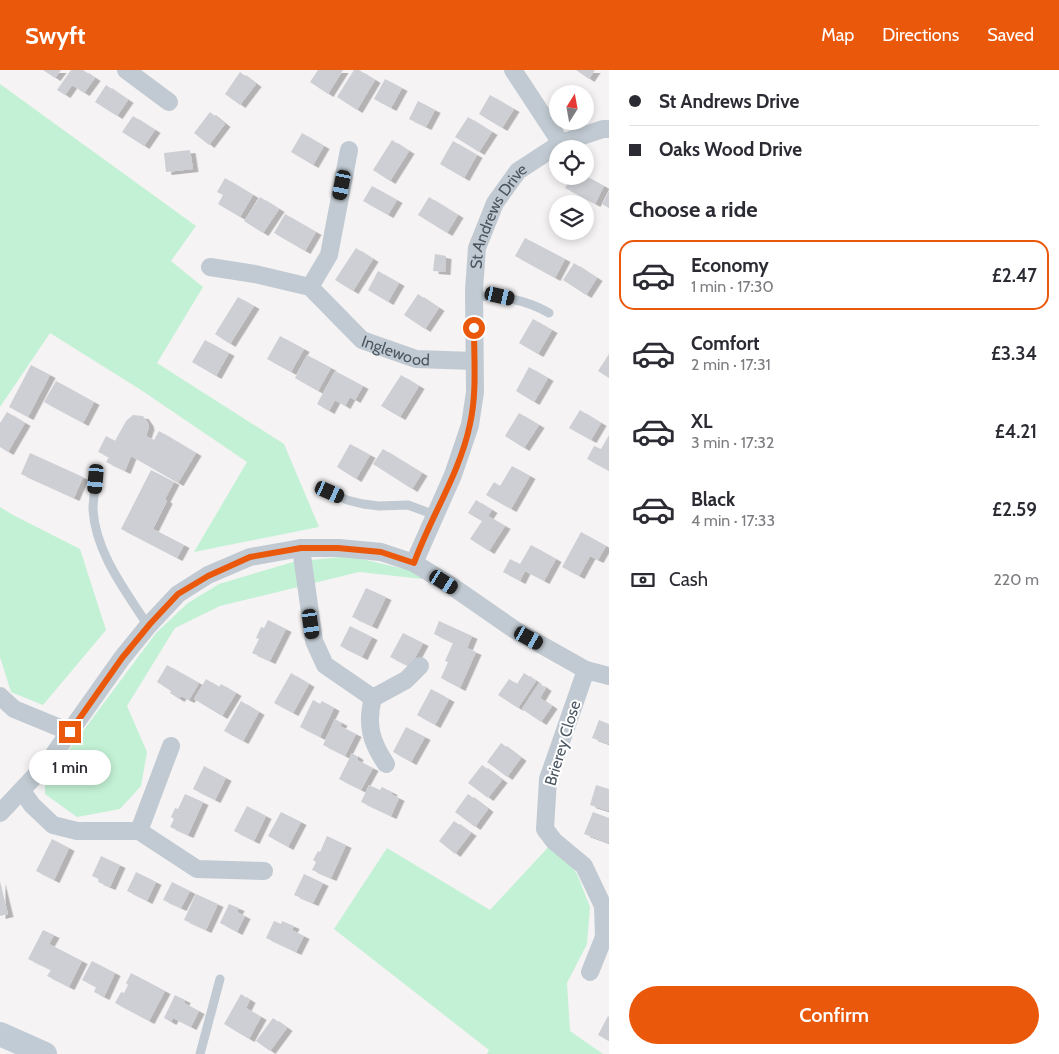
<!DOCTYPE html>
<meta charset="utf-8">
<style>
:root{--surface:#fff;--page:#f2f2f3;--text:#2b2b33;--muted:#7c7c81;--line:#e1e1e2;--accent:#ea580c}
body{margin:0;font-family:Cabin,sans-serif;background:var(--page);color:var(--text);height:100vh;display:flex;flex-direction:column;font-size:19px;white-space:nowrap}
*{box-sizing:border-box;margin:0}
p{font-size:16px;color:var(--muted)}
.icon{flex:none;width:28px;height:28px;fill:none;stroke:currentColor;stroke-width:2;stroke-linecap:round;stroke-linejoin:round}
.map{position:relative;flex:1;overflow:hidden}
.drawer{display:flex;flex-direction:column;background:var(--surface);width:450px}
.drawer>*{flex:none}
.top-card{display:grid;align-content:center;height:110px;padding:0 20px;background:var(--surface)}
.needle{width:32px;rotate:11deg}
.controls{position:absolute;left:549px;top:15px;display:grid;gap:10px}
.controls a{display:grid;place-items:center;width:45px;height:45px;border-radius:50%;background:var(--surface);box-shadow:0 2px 8px #0003;font-size:25px}
.end{position:absolute;width:22px;height:22px;margin:-11px;border:6px solid #ea580c;background:#fff;box-shadow:0 0 0 2px #fff}
.from{border-radius:50%}
.bubble{position:absolute;height:35px;border-radius:18px;background:var(--surface);box-shadow:0 2px 8px #0003;font-size:16px;font-weight:600;line-height:35px;text-align:center}
.car{position:absolute;width:15px;height:30px;margin:-15px -8px;border-radius:6px;box-shadow:0 0 4px 1px #0007;background:linear-gradient(#222 24%,#8ab4d8 0 40%,#222 0 76%,#8ab4d8 0 86%,#222 0)}
.top-card b{display:flex;align-items:center;gap:18px;height:48px;font-size:19px}
.top-card b+b{border-top:1px solid var(--line)}
.top-card i{width:12px;height:12px;background:var(--text)}
ul{padding:0;list-style:none}
li{display:flex;align-items:center;gap:15px;height:70px;margin:0 10px 8px;padding:0 10px;border:2px solid transparent;border-radius:15px}
li div{flex:1}
li b{display:block;font-size:19px}
li em{font-style:normal;font-weight:600}
li.active{border-color:var(--accent)}
li>.icon{width:45px;height:45px;stroke-width:1.5}
h2{padding:0 20px;font-size:22px;line-height:60px}
.pay{display:flex;align-items:center;gap:12px;height:55px;padding:0 20px;font-size:19px}
.pay p{margin-inline-start:auto}
.cta{display:flex;gap:10px;margin-top:auto;padding:10px 20px}
.cta a{flex:1;height:58px;border-radius:30px;background:var(--accent);color:#fff;font-size:20px;font-weight:600;line-height:58px;text-align:center}
header{display:flex;align-items:center;gap:30px;box-sizing:border-box;height:70px;padding:0 25px;background:var(--accent);color:#fff}
header strong{font-size:24px}
nav{display:flex;gap:28px;margin-inline-start:auto;font-size:18px}
main{display:flex;flex:1;min-height:0}
.map>svg:first-child{display:block}
.green{fill:#c3f1d5}
.building{fill:#cdcfd5;filter:url(#shadow)}
.lines{fill:none;stroke-linecap:round;stroke-linejoin:round}
.lane{stroke:#c1cad2;stroke-width:9}
.street{stroke:#c1cad2;stroke-width:18}
.secondary{stroke:#c1cbd6;stroke-width:24}
.route{stroke:#ea580c;stroke-width:6}
.labels{text-anchor:middle;stroke-width:4;stroke-linejoin:round;paint-order:stroke}
.street-label{font-size:16px;fill:#4a5661;stroke:#fff}
</style>
<header>
<strong>Swyft</strong>
<nav><a>Map</a><a>Directions</a><a>Saved</a></nav>
</header>
<main>
<div class="map">
<svg width="609" height="984" viewBox="0 0 609 984">
<defs>
<filter id="shadow"><feDropShadow dx="5.5" dy="3" stdDeviation="0" flood-color="#0004"/></filter>
</defs>
<rect width="100%" height="100%" fill="#f5f3f3"/>
<path class="green" d="M0 14 196 156 171 191 203 217 157 293 284 374 319 457 194 482 247 392 141 320 50 263 0 337Z
M0 437 13 445 80 479 106 560 43 635 11 622 0 587Z
M349 486 413 501 423 509 359 502 220 536 175 558 127 636 147 682 141 716 120 739 77 747 45 724V712L156 563 188 533 219 514 293 492Z
M554 771 577 804 590 837 587 874 567 913 570 961 603 984H487L489 980 334 859 387 778 490 840Z"/>
<path class="building" d="M43 0H61L55 8Z
M71 0H83L95 8 84 23 72 15 65 25 57 20Z
M318 0H343L328 24 310 12Z
M354 0H359L375 10 357 40 337 27Z
M576 0H595L589 9Z
M240 2 256 14 240 35 225 24Z
M385 9 402 18 391 38 374 29Z
M106 15 128 30 117 46 95 32Z
M490 25 514 39 502 58 479 44Z
M418 31 435 40 426 57 409 49Z
M210 42 225 54 209 75 194 63Z
M133 46 155 60 144 76 122 62Z
M468 47 492 62 479 82 455 67Z
M302 63 324 76 313 95 291 82Z
M392 70 409 81 390 111 373 100Z
M453 71 477 85 464 108 440 94Z
M190 80 193 99 166 102 164 83Z
M572 106H586L604 116 595 134 565 118Z
M225 108 253 125 240 147 218 134 223 125 217 122Z
M372 116 397 130 388 145 363 131Z
M609 121V138L602 134Z
M260 127 279 139 263 163 244 151Z
M429 127 458 145 447 163 418 145Z
M285 144 316 162 305 181 274 163Z
M525 168 565 189 555 208 515 186Z
M356 178 373 189 353 221 335 210Z
M435 184 446 186 445 202 433 201Z
M574 193 597 208 586 225 563 210Z
M378 201 399 213 388 232 368 220Z
M418 224 439 238 425 259 404 245Z
M238 227 254 236 230 274 215 264Z
M533 249 552 260 538 284 519 273Z
M280 266 304 279 291 302 267 289Z
M205 270 229 283 216 306 192 292Z
M609 284V308L598 301Z
M307 285 331 298 318 321 295 308Z
M31 295 50 305 28 347 9 337Z
M529 297 548 308 534 332 516 321Z
M335 301 363 316 355 330 350 327 345 336 335 330 329 341 317 334Z
M401 305 419 316 400 347 381 336Z
M56 311 94 332 83 353 44 332Z
M580 340 601 353 591 370 569 358Z
M7 342 25 353 8 382 0 377V353Z
M519 343 539 355 524 378 505 366Z
M133 345 143 346 148 353 149 357 146 366 154 370 159 361 196 383 178 413 131 386 125 401 106 392 109 387 98 382 106 366 115 371 126 351Z
M609 365V401L587 389 594 376 601 379Z
M350 374 370 385 356 409 337 397Z
M383 379 422 403 412 419 373 394Z
M30 383 83 407 74 428 21 404Z
M512 396 530 406 511 439 486 425 494 412 500 416Z
M151 400 174 412 165 429 167 431 153 459 184 475 177 488 121 459Z
M476 430 492 440 488 446 505 456 489 481 470 469 482 451 468 443Z
M581 462 606 476 598 490 590 486 579 506 562 497Z
M531 475 556 489 544 511 525 501 520 511 503 502 510 489 520 494Z
M366 518 386 527 372 556 352 547Z
M268 550 286 559 270 591 252 583 259 569 256 568 261 557 264 558Z
M439 551 472 566 467 578 476 582 460 618 441 608 448 592 445 591 453 573 434 564Z
M350 556 372 567 362 587 340 576Z
M403 563 423 573 410 597 390 587Z
M167 595 199 613 189 630 181 626 179 629 170 623 171 621 157 612Z
M291 603 309 614 293 643 274 633Z
M524 603 536 611 518 638 498 625 509 609 517 614Z
M206 609 219 617 221 614 236 623 222 646 194 629Z
M539 613 546 618 540 628 552 636 541 652 522 639Z
M431 619 449 629 435 655 417 645Z
M313 630 320 634 322 631 334 638 320 667 300 657Z
M241 631 259 642 243 671 224 661Z
M335 649 342 653 340 656 356 664 345 686 323 675Z
M599 650 609 654V674L592 668Z
M406 657 425 667 411 692 393 682Z
M501 673 521 688 507 707 487 692Z
M352 683 358 687 357 690 373 698 361 720 339 709Z
M482 695 502 710 488 728 468 713Z
M204 696 226 708 215 730 193 719Z
M369 715 380 720 382 717 392 722 391 724 399 728 391 746 361 732Z
M596 715 609 719V741L590 735Z
M185 724 203 732 188 765 170 757 174 749 171 747 175 738 178 739Z
M468 724 488 739 475 757 455 742Z
M247 736 266 746 254 771 234 761Z
M281 742 301 752 288 777 268 766Z
M593 742 609 748V773L584 764Z
M454 751 471 763 455 784 439 771Z
M327 766 346 775 331 808 312 800 316 792 313 790 318 781 320 782Z
M52 769 69 778 54 810 36 801Z
M101 786 120 795 110 817 98 812 99 809 92 806Z
M136 802 156 812 147 831 127 821Z
M304 804 323 813 313 833 294 825Z
M0 811 8 844 0 846Z
M172 812 190 821 181 838 163 830Z
M196 824 218 834 206 860 184 850Z
M229 834 239 838 237 842 245 846 237 862 220 853Z
M274 851 281 854 282 851 294 856 292 860 304 866 296 882 266 868Z
M43 860 54 865 49 874 82 891 69 917 47 906 51 900 28 889Z
M92 891 115 903 104 927 94 922 96 917 82 910Z
M131 903 165 921 149 951 115 933 121 922 124 923 128 915 126 913Z
M241 924 250 930 246 938 261 947 249 969 224 954Z
M175 925 185 930 184 933 199 941 191 957 173 948 171 952 164 948Z
M608 946 609 947V971L598 965Z
M273 948 287 958 270 981 256 971Z"/>
<g class="lines">
<path class="lane" d="M474 226C501 226 525 229 549 243
M96 409C95 419 93 430 93 440 96 484 126 521 148 556
M330 422 347 430 363 434 379 436 408 435 435 445
M200 984 220 909"/>
<g class="street">
<path d="M126 0 169 32"/>
<path d="M513 0 561 73"/>
<path id="s1" d="M210 197 255 204 310 217 362 270 416 289 474 291"/>
<path d="M310 217 329 185 349 80"/>
<path d="M301 478 314 571 325 595 373 628"/>
<path id="s2" d="M414 493 453 405 470 355 475 322 474 220 477 178 495 133 518 101 561 73 603 59H609"/>
<path d="M586 600 548 709 545 759 554 771 584 796 603 836 604 867 590 902"/>
<path d="M0 626 14 639 70 662"/>
<path d="M386 694C371 672 366 654 373 628L406 610 420 596"/>
<path d="M22 721 32 735 53 755 77 761H139L197 799 264 801"/>
<path d="M0 743 49 691 122 588 148 556 178 524 208 505 250 487 301 478H339L381 482 414 493 453 517 515 560 586 600 609 606"/>
<path d="M139 761 171 676"/>
</g>
<path class="secondary" d="M0 964 45 984"/>
</g>
<g class="lines">
<path class="route" d="M70 662 122 588 150 554 178 524 208 506 250 487 301 478H338L381 482 414 493C431 446 460 403 470 354 477 323 474 290 474 258"/>
</g>
<g class="labels">
<g class="street-label">
<text dy="6" stroke="none"><textPath href="#s2" startOffset="364">St Andrews Drive</textPath></text>
<text dy="6" stroke="none"><textPath href="#s1" startOffset="212">Inglewood</textPath></text>
<text transform="translate(562 673) rotate(-73)" y="6">Brierey Close</text>
</g>
</g>
</svg>
<div class="controls">
<a><svg class="needle" viewBox="-14 -14 28 28"><path d="M0-13l5 13h-10z" fill="#e53935"/><path d="M0 13l5-13h-10z" fill="#7c7c81"/></svg></a>
<a><svg class="icon" aria-label="locate" viewBox="0 0 24 24"><circle cx="12" cy="12" r="6"/><path d="M12 2v4M12 18v4M2 12h4M18 12h4"/></svg></a>
<a><svg class="icon" aria-label="layers" viewBox="0 0 24 24"><path d="M12 4l9 5-9 5-9-5zM3 14l9 5 9-5"/></svg></a>
</div>
<i class="end from" style="left:474px;top:258px"></i>
<i class="end" style="left:70px;top:662px"></i>
<div class="bubble" style="left:29px;top:680px;width:82px">1 min</div>
<i class="car" style="left:342px;top:115px;rotate:191deg"></i>
<i class="car" style="left:500px;top:226px;rotate:103deg"></i>
<i class="car" style="left:96px;top:409px;rotate:185deg"></i>
<i class="car" style="left:330px;top:422px;rotate:114deg"></i>
<i class="car" style="left:444px;top:512px;rotate:122deg"></i>
<i class="car" style="left:311px;top:554px;rotate:172deg"></i>
<i class="car" style="left:529px;top:568px;rotate:119deg"></i>
</div>
<section class="drawer">
<div class="top-card">
<b><i class="from"></i>St Andrews Drive</b>
<b><i></i>Oaks Wood Drive</b>
</div>
<h2>Choose a ride</h2>
<ul>
<li class="active"><svg class="icon" aria-label="car" viewBox="0 0 24 24"><path d="M5 17H2v-5l4-1 3-4h7l3 4 3 1v5h-3M9 17h6M6 11h13"/><circle cx="7" cy="17" r="2"/><circle cx="17" cy="17" r="2"/></svg><div><b>Economy</b><p>1 min · 17:30</p></div><em>£2.47</em></li>
<li><svg class="icon" aria-label="car" viewBox="0 0 24 24"><path d="M5 17H2v-5l4-1 3-4h7l3 4 3 1v5h-3M9 17h6M6 11h13"/><circle cx="7" cy="17" r="2"/><circle cx="17" cy="17" r="2"/></svg><div><b>Comfort</b><p>2 min · 17:31</p></div><em>£3.34</em></li>
<li><svg class="icon" aria-label="car" viewBox="0 0 24 24"><path d="M5 17H2v-5l4-1 3-4h7l3 4 3 1v5h-3M9 17h6M6 11h13"/><circle cx="7" cy="17" r="2"/><circle cx="17" cy="17" r="2"/></svg><div><b>XL</b><p>3 min · 17:32</p></div><em>£4.21</em></li>
<li><svg class="icon" aria-label="car" viewBox="0 0 24 24"><path d="M5 17H2v-5l4-1 3-4h7l3 4 3 1v5h-3M9 17h6M6 11h13"/><circle cx="7" cy="17" r="2"/><circle cx="17" cy="17" r="2"/></svg><div><b>Black</b><p>4 min · 17:33</p></div><em>£2.59</em></li>
</ul>
<div class="pay"><svg class="icon" aria-label="cash" viewBox="0 0 24 24"><path d="M3 7h18v10H3z"/><circle cx="12" cy="12" r="2"/></svg>Cash<p>220 m</p></div>
<div class="cta"><a>Confirm</a></div>
</section>
</main>
